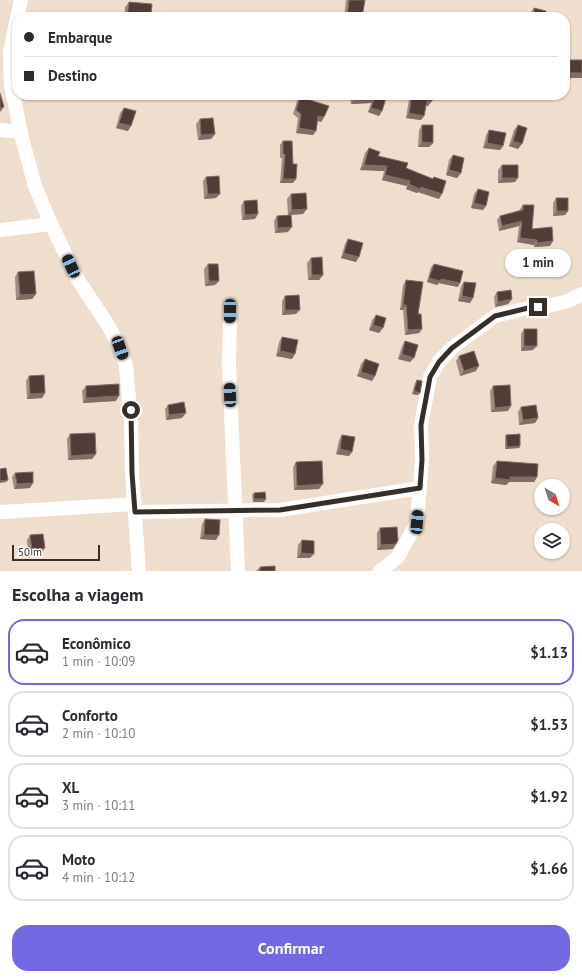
<!DOCTYPE html>
<html lang="pt">
<meta charset="utf-8">
<style>
:root{--surface:#fff;--page:#f7f7f7;--text:#2b2b33;--muted:#7c7c81;--line:#e1e1e2;--accent:#7368e3}
body{margin:0;font-family:"PT Sans",sans-serif;background:var(--page);color:var(--text);height:100vh;display:flex;flex-direction:column;font-size:15px;white-space:nowrap}
*{box-sizing:border-box;margin:0}
p{font-size:13px;color:var(--muted)}
.icon{flex:none;width:22px;height:22px;fill:none;stroke:currentColor;stroke-width:2;stroke-linecap:round;stroke-linejoin:round}
.map{position:relative;height:571px;overflow:hidden}
.sheet{display:flex;flex-direction:column;background:var(--surface);flex:1}
.sheet>*{flex:none}
.top-card{position:absolute;left:12px;top:12px;width:558px;height:88px;border-radius:16px;box-shadow:0 1px 3px #0004;display:grid;align-content:center;height:88px;padding:0 12px;background:var(--surface)}
.needle{width:26px;rotate:141deg}
.tools{position:absolute;left:534px;top:479px;display:grid;gap:8px}
.tools a{display:grid;place-items:center;width:36px;height:36px;border-radius:50%;background:var(--surface);box-shadow:0 1px 3px #0004;font-size:20px}
.scale{position:absolute;left:12px;bottom:10px;width:88px;box-sizing:border-box;padding-left:4px;border:2px solid #362f29;border-top:0;font-size:11px;line-height:14px;white-space:nowrap;color:#362f29;-webkit-text-stroke:3px #fff;paint-order:stroke}
.end{position:absolute;width:18px;height:18px;margin:-9px;border:5px solid #362f29;background:#fff;box-shadow:0 0 0 2px #fff}
.from{border-radius:50%}
.bubble{position:absolute;height:28px;border-radius:14px;background:var(--surface);box-shadow:0 1px 3px #0004;font-size:13px;font-weight:700;line-height:28px;text-align:center}
.car{position:absolute;width:12px;height:24px;margin:-12px -6px;border-radius:5px;box-shadow:0 0 3px 1px #0007;background:linear-gradient(#222 24%,#8ab4d8 0 40%,#222 0 76%,#8ab4d8 0 86%,#222 0)}
.top-card b{display:flex;align-items:center;gap:14px;height:38px;font-size:15px}
.top-card b+b{border-top:1px solid var(--line)}
.top-card i{width:10px;height:10px;background:var(--text)}
ul{padding:0;list-style:none}
li{display:flex;align-items:center;gap:12px;height:66px;margin:0 8px 6px;padding:0 4px;border:2px solid var(--line);border-radius:16px}
li div{flex:1}
li b{display:block;font-size:15px}
li em{font-style:normal;font-weight:700}
li.selected{border-color:var(--accent)}
li>.icon{width:36px;height:36px;stroke-width:1.5}
h2{padding:0 12px;font-size:18px;line-height:48px}
.button{display:flex;gap:8px;margin-top:auto;padding:8px 12px}
.button a{flex:1;height:46px;border-radius:16px;background:var(--accent);color:#fff;font-size:16px;font-weight:700;line-height:46px;text-align:center}
.map>svg:first-child{display:block}
.lines{fill:none;stroke-linecap:round;stroke-linejoin:round}
.minor{stroke:#fff;stroke-width:14}
.wall{fill:#a08d82}
.shaded-wall{fill:#806d65}
.building{fill:#513d38;stroke:#806d65}
.route{stroke:#362f29;stroke-width:5}
</style>
<div class="map">
<svg width="582" height="571" viewBox="0 0 582 571">
<rect width="100%" height="100%" fill="#efddcd"/>
<g class="lines">
<path class="minor" d="M17 17 21 0
M17 18 10 52 11 85 22 138 35 186 51 224 78 280 108 325 120 348 126 366 131 421 132 473 139 571
M0 130 21 132
M0 230 51 224
M230 311 229 365 238 571
M0 512 135 504
M135 512 280 510 420 488
M380 571 398 557 417 522 422 460 421 425 430 377 439 361 452 348 495 316 528 308 548 306 568 301 582 294"/>
</g>
<path class="wall" d="M346 0H365L362 17H344Z
M129 2 151 17H124L125 7Z
M534 8 546 17H530V13Z
M570 60H582L567 78V65Z
M350 95H433L428 106 426 105 424 116 421 120 406 118 409 99 387 95 382 111 379 116 368 112 371 103 351 104Z
M300 97 324 117 321 122 318 121 316 131 313 135 296 133 298 118 293 114 297 101Z
M124 108 128 131 116 128 120 113Z
M200 119 215 134 211 139 198 140 196 124Z
M422 125 433 143 429 147H418L419 130Z
M518 125V149L509 146 514 130Z
M489 130 503 146 500 150 483 148 486 135Z
M283 141 293 164V183H280L282 158H280V145Z
M369 148 378 156 432 179 434 177 439 199 418 192 417 193 406 189 407 186 382 180 384 171 360 170 365 153Z
M453 155 461 173 457 178 446 175 449 160Z
M502 165 515 182 498 183V170Z
M206 177 216 198 204 199 203 181Z
M478 189 483 210 471 208 474 194Z
M291 194 303 214 288 215 287 199Z
M556 198 568 211 565 215 553 216V203Z
M244 201 255 219 242 220 241 206Z
M523 205 532 229 550 246 534 247V245L517 242 519 226 499 231 497 220 500 216 520 210V209Z
M277 216 288 232 275 233 274 221Z
M348 239 356 262 341 258 345 244Z
M311 258 323 275 319 280H308L307 263Z
M520 259 536 270 532 275 523 276V273H518L517 264Z
M208 264 215 285 205 286 204 269Z
M434 264 458 287 439 283 437 285 427 282 431 267Z
M18 272 36 294 32 299 16 300 15 277Z
M406 280 418 314 422 329 419 333 405 335 403 310H400L403 285Z
M464 282 473 298 470 303 458 301 461 286Z
M497 292 512 299 508 304 495 307 494 297Z
M285 296 296 314 282 315V301Z
M376 315 379 333 369 330 372 320Z
M524 329 533 350 521 351V334Z
M282 337 292 359 276 356 279 342Z
M405 341 410 362 398 359 402 346Z
M459 356 476 371 460 376 456 361Z
M365 359 375 376 372 381 357 376 361 364Z
M29 376 45 393 42 398 27 399 26 381Z
M417 380 418 395 412 394 415 383Z
M86 386 116 401 83 403 82 391Z
M493 386 508 411 491 412 490 391Z
M168 405 182 418 166 420 165 409Z
M521 407 538 418 535 423 519 425 518 412Z
M70 434 96 454 92 459 68 460 67 439Z
M342 435 352 452 349 456 336 454 339 440Z
M506 435 520 446 519 448 505 449V438Z
M497 461 537 477 534 482H509L506 485 491 483 493 466Z
M296 462 319 489 294 490 293 467Z
M15 473 30 488 14 489 12 477Z
M254 493 264 502H253L252 495Z
M205 519 216 540 200 539 202 524Z
M380 528 393 549 377 550V533Z
M30 535 41 553 28 555 27 540Z
M302 540 310 558H297L298 545Z
M260 567 275 571H256Z"/>
<path class="shaded-wall" d="M570 73H582V78H567Z
M385 95H412L409 99Z
M468 95H482L479 100 467 96Z
M374 99 371 103 351 104 354 100Z
M427 101H432L428 106 424 105Z
M4 107 0 112V108Z
M371 108 382 111 379 116 368 112Z
M409 113 424 116 421 120 406 118Z
M318 116 324 117 321 122 315 120Z
M119 123 131 126 128 131 116 128Z
M299 128 316 131 313 135 296 133Z
M215 134 211 139 198 140 201 135Z
M513 141 522 144 518 149 509 146Z
M422 142 433 143 429 147H418Z
M487 143 503 146 500 150 483 148Z
M364 165 387 166 384 171 360 170Z
M449 170 461 173 457 178 446 175Z
M385 175 410 181 407 186 382 180Z
M502 178H518L515 182 498 183Z
M283 179H296L293 183H280Z
M409 184 421 187 442 194 439 199 418 192 417 193 406 189Z
M208 194H220L216 198 204 199Z
M474 203 486 206 483 210 471 208Z
M307 209 303 214 288 215 292 210Z
M557 211H568L565 215 553 216Z
M258 214 255 219 242 220 245 215Z
M522 221 519 226 499 231 502 226Z
M292 227 288 232 275 233 278 228Z
M520 238 537 240 534 245 517 242Z
M553 241 550 246 534 247 537 243Z
M344 253 359 257 356 262 341 258Z
M521 268H526L523 273H518Z
M536 270 532 275 523 276 527 271Z
M312 275H323L319 280H308Z
M429 278 441 279 460 283 458 287 439 283 437 285 427 282Z
M209 281H219L215 285 205 286Z
M36 294 32 299 16 300 20 295Z
M462 296 473 298 470 303 458 301Z
M512 299 508 304 495 307 498 302Z
M403 305H406L403 310H400Z
M285 310H300L296 314 282 315Z
M373 325 383 328 379 333 369 330Z
M422 329 419 333 405 335 408 330Z
M524 346H537L533 350 521 351Z
M280 351 295 354 292 359 276 356Z
M402 354 414 358 410 362 398 359Z
M479 366 476 371 460 376 464 371Z
M361 372 375 376 372 381 357 376Z
M414 391 420 393 418 395 412 394Z
M45 393 42 398 27 399 30 394Z
M119 396 116 401 83 403 86 398Z
M511 406 508 411 491 412 495 408Z
M186 413 182 418 166 420 169 415Z
M538 418 535 423 519 425 523 420Z
M520 446 519 448 505 449 507 447Z
M340 449 352 452 349 456 336 454Z
M96 454 92 459 68 460 71 456Z
M510 477H537L534 482H509L506 485 491 483 495 478Z
M8 480 6 482 0 483V481Z
M33 483 30 488 14 489 17 484Z
M323 484 319 489 294 490 297 486Z
M254 499H266L264 502H253Z
M204 535H219L216 540 200 539Z
M396 544 393 549 377 550 381 545Z
M45 548 41 553 28 555 32 550Z
M301 553 314 554 310 558H297Z"/>
<path class="building" d="M349 0H365L362 17 347 16Z
M129 2 152 4 151 17H127Z
M534 8 546 11V17H534Z
M500 14 501 17H485Z
M570 60H582V73H570Z
M0 93 4 107 0 108Z
M353 95H387L382 111 371 108 374 99 354 100Z
M412 95H433L432 101H427L424 116 409 113Z
M300 97 329 106 324 117 318 116 316 131 299 128 301 114 296 110Z
M124 108 136 111 131 126 119 123Z
M213 118 215 134 201 135 200 119Z
M422 125H433V143L422 142Z
M518 125 527 128 522 144 513 141Z
M489 130 506 133 503 146 487 143Z
M283 141H292L293 164H297L296 179H283L285 154H283Z
M369 148 380 152 378 156 408 163 406 168 433 179 434 177 446 181 442 194 421 187 420 189 409 184 410 181 385 175 387 166 364 165Z
M453 155 464 158 461 173 449 170Z
M502 165H518V178H502Z
M219 176 220 194H208L206 177Z
M478 189 489 192 486 206 474 203Z
M306 193 307 209 292 210 291 194Z
M556 198H568V211H557Z
M257 200 258 214 245 215 244 201Z
M523 205H534L532 229 552 227 553 241 537 243V240L520 238 522 221 502 226 500 216 523 210Z
M291 215 292 227 278 228 277 216Z
M348 239 363 243 359 257 344 253Z
M322 257 323 275H312L311 258Z
M535 258 536 270 527 271 526 268H521L520 259Z
M208 264H218L219 281H209Z
M434 264 463 271 460 283 441 279 440 281 429 278Z
M34 271 36 294 20 295 18 272Z
M406 280 423 282 418 314H421L422 329 408 330 406 305H403Z
M464 282 476 283 473 298 462 296Z
M511 290 512 299 498 302 497 292Z
M299 295 300 310H285V296Z
M376 315 386 318 383 328 373 325Z
M524 329H537V346H524Z
M282 337 298 340 295 354 280 351Z
M405 341 418 345 414 358 402 354Z
M474 351 479 366 464 371 459 356Z
M365 359 379 364 375 376 361 372Z
M44 375 45 393 30 394 29 376Z
M417 380 422 381 420 393 414 391Z
M119 384V396L86 398V386Z
M510 385 511 406 495 408 493 386Z
M184 402 186 413 169 415 168 405Z
M536 405 538 418 523 420 521 407Z
M95 433 96 454 71 456 70 434Z
M520 434V446L507 447 506 435Z
M342 435 355 437 352 452 340 449Z
M322 461 323 484 297 486 296 462Z
M497 461 538 464 537 477H510V480L495 478Z
M6 468 8 480 0 481V469Z
M33 472V483L17 484 15 473Z
M265 492 266 499H254V493Z
M205 519 220 520 219 535H204Z
M397 527 398 540 396 544 381 545 380 528Z
M43 534 45 548 32 550 30 535Z
M302 540 314 541V554L301 553Z
M275 566V571H260V567Z"/>
<g class="lines">
<path class="route" d="M131 410 132 473 135 512 280 510 420 488 422 460 421 425 430 377 439 362 452 348 495 316 528 308 538 307"/>
</g>
</svg>
<div class="tools">
<a><svg class="needle" viewBox="-14 -14 28 28"><path d="M0-13l5 13h-10z" fill="#e53935"/><path d="M0 13l5-13h-10z" fill="#7c7c81"/></svg></a>
<a><svg class="icon" aria-label="layers" viewBox="0 0 24 24"><path d="M12 4l9 5-9 5-9-5zM3 14l9 5 9-5"/></svg></a>
</div>
<div class="scale">50 m</div>
<i class="end from" style="left:131px;top:410px"></i>
<i class="end" style="left:538px;top:307px"></i>
<div class="bubble" style="left:505px;top:249px;width:66px">1 min</div>
<i class="car" style="left:71px;top:266px;rotate:335deg"></i>
<i class="car" style="left:230px;top:311px;rotate:181deg"></i>
<i class="car" style="left:120px;top:348px;rotate:160deg"></i>
<i class="car" style="left:230px;top:395px;rotate:357deg"></i>
<i class="car" style="left:417px;top:522px;rotate:5deg"></i>
<div class="top-card">
<b><i class="from"></i>Embarque</b>
<b><i></i>Destino</b>
</div>
</div>
<section class="sheet">
<h2>Escolha a viagem</h2>
<ul>
<li class="selected"><svg class="icon" aria-label="car" viewBox="0 0 24 24"><path d="M5 17H2v-5l4-1 3-4h7l3 4 3 1v5h-3M9 17h6M6 11h13"/><circle cx="7" cy="17" r="2"/><circle cx="17" cy="17" r="2"/></svg><div><b>Econômico</b><p>1 min · 10:09</p></div><em>$1.13</em></li>
<li><svg class="icon" aria-label="car" viewBox="0 0 24 24"><path d="M5 17H2v-5l4-1 3-4h7l3 4 3 1v5h-3M9 17h6M6 11h13"/><circle cx="7" cy="17" r="2"/><circle cx="17" cy="17" r="2"/></svg><div><b>Conforto</b><p>2 min · 10:10</p></div><em>$1.53</em></li>
<li><svg class="icon" aria-label="car" viewBox="0 0 24 24"><path d="M5 17H2v-5l4-1 3-4h7l3 4 3 1v5h-3M9 17h6M6 11h13"/><circle cx="7" cy="17" r="2"/><circle cx="17" cy="17" r="2"/></svg><div><b>XL</b><p>3 min · 10:11</p></div><em>$1.92</em></li>
<li><svg class="icon" aria-label="car" viewBox="0 0 24 24"><path d="M5 17H2v-5l4-1 3-4h7l3 4 3 1v5h-3M9 17h6M6 11h13"/><circle cx="7" cy="17" r="2"/><circle cx="17" cy="17" r="2"/></svg><div><b>Moto</b><p>4 min · 10:12</p></div><em>$1.66</em></li>
</ul>
<div class="button"><a>Confirmar</a></div>
</section>
